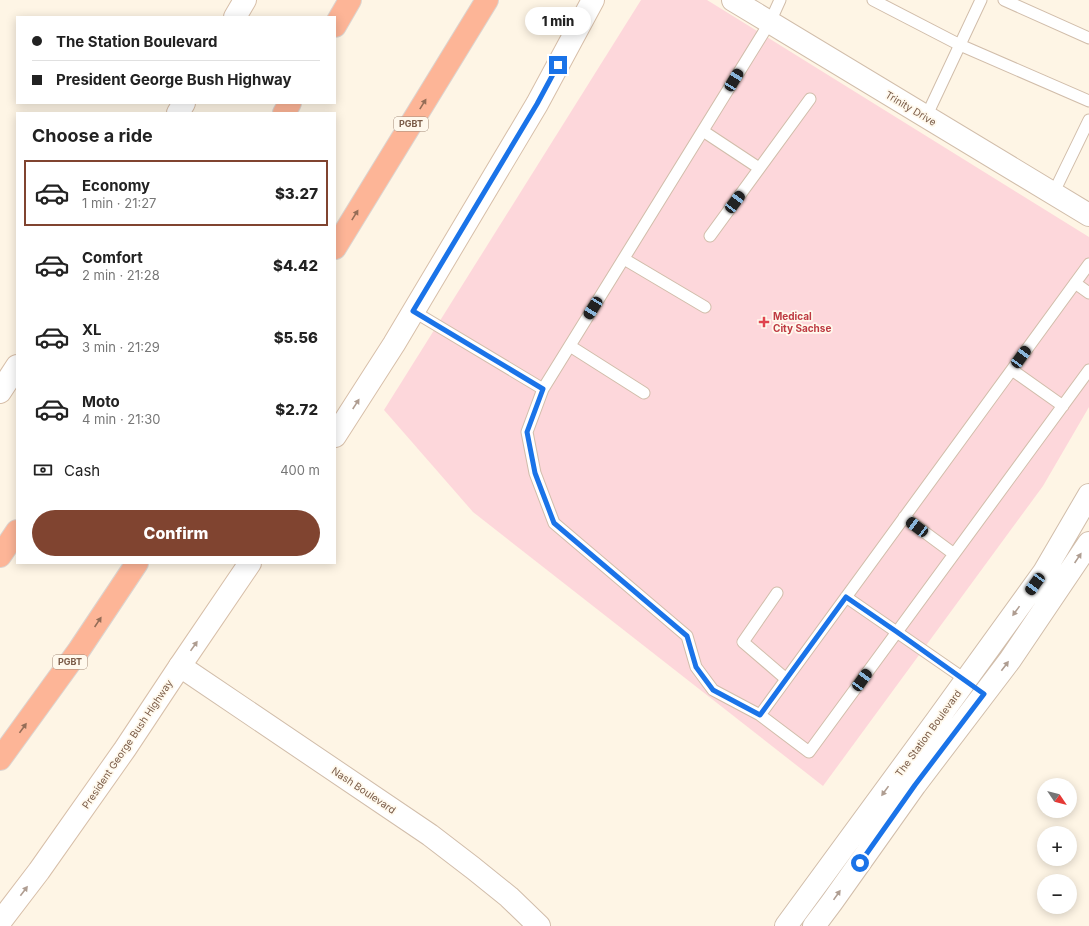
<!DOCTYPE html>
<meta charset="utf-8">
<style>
:root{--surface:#fff;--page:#f2f2f2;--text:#222;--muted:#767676;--line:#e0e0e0;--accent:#804430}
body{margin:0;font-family:Inter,sans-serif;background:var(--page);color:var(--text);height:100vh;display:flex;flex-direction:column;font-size:15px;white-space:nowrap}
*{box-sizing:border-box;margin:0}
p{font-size:13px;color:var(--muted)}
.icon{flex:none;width:22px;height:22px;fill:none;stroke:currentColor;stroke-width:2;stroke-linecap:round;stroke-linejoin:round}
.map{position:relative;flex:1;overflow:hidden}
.drawer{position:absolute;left:16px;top:112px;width:320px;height:452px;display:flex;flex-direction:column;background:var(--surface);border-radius:0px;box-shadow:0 2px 10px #0003}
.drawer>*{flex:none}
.top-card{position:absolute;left:16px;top:16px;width:320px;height:88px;border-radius:0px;box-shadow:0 2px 10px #0003;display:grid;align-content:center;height:88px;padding:0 16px;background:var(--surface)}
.needle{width:26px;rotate:125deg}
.buttons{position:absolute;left:1037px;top:778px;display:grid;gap:8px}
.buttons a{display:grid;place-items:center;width:40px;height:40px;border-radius:50%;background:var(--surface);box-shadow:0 2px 10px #0003;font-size:20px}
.end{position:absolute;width:18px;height:18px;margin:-9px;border:5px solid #1a73e8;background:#fff;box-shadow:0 0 0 2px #fff}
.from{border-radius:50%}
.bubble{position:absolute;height:28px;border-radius:14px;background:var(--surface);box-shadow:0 2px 10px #0003;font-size:13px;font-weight:800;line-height:28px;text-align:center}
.car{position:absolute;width:12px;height:24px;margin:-12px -6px;border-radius:5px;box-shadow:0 0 3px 1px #0007;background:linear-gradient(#222 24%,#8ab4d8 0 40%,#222 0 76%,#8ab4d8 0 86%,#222 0)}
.top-card b{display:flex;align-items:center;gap:14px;height:38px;font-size:15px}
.top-card b+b{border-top:1px solid var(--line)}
.top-card i{width:10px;height:10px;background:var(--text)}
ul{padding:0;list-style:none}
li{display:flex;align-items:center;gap:12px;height:66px;margin:0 8px 6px;padding:0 8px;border:2px solid transparent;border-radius:0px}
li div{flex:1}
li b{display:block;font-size:15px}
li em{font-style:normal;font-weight:800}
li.selected{border-color:var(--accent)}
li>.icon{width:36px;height:36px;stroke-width:1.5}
h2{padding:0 16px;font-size:18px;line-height:48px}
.pay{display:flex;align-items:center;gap:10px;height:44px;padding:0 16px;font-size:15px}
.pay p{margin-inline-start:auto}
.primary-button{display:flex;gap:8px;margin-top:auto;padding:8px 16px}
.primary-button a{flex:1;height:46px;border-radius:24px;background:var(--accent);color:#fff;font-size:16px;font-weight:800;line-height:46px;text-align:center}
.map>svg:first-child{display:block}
.medical{fill:#fdd7db}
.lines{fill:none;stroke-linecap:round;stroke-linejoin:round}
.service-casing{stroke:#d1bdaa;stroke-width:13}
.minor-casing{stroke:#d1bdaa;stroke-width:24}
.tertiary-casing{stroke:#d1bdaa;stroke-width:24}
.secondary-casing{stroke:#d7bfa9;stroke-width:24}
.motorway-casing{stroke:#dcd4cf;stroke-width:24}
.service{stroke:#fff;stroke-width:11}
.minor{stroke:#fff;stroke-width:22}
.tertiary{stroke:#fff;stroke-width:22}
.secondary{stroke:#fff;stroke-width:22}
.motorway{stroke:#fdb597;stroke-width:22}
.oneway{fill:#946d57}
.oneway2{fill:#af9d91}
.route{stroke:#1a73e8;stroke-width:5}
.health-dot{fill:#e0444e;stroke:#fff9ed;stroke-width:1.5}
.labels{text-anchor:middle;stroke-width:3.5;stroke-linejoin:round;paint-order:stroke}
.shield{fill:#fff9ed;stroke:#a28a79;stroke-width:1}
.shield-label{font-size:9px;font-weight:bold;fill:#7a5b47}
.street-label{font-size:10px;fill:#7a5b47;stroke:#fff9ed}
.health-label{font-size:10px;font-weight:bold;fill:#be3a42;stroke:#fff9ed;text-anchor:start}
</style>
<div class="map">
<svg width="1089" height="926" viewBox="0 0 1089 926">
<rect width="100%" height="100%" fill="#fef5e5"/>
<path class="medical" d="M641 0H707L1089 237V407L1043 486 823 786 473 512 384 410Z"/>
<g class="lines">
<g class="service-casing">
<path id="service" d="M873 0 960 45 1089 101
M1004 0 1089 38
M926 117 981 0
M703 131 759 168
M1053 194 1089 120
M710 236 810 99
M624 259 705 307
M1075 283 1089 293
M413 311 543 389 527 432 535 473 554 523 687 636 696 667 713 690 760 715 1089 264
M570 346 644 393
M1012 370 1063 406
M543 389 770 22 780 0
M904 517 954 554
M777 593 743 642 786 679
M846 597 969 682
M760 715 809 752 1089 370"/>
</g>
<g class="minor-casing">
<path id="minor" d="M733 0 1089 215"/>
</g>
<g class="tertiary-casing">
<path id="tertiary" d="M180 666 430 835 473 868 509 897 539 926
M786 926 937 720 1044 572 1089 495
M814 926 832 902 915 785 1010 660 1089 543"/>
</g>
<g class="secondary-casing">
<path id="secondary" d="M235 17 245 0
M178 113 184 103
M0 392 17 366
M335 436 394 344 537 104 593 0
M0 922 39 871 125 749 180 666 250 563"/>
</g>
<g class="motorway-casing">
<path id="motorway" d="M335 26 350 0
M284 113 290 103
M335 248 487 0
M0 556 17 531
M0 759 79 650 137 563"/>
</g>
<use href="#service" class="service"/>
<use href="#minor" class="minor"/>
<use href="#tertiary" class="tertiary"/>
<use href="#secondary" class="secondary"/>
<use href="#motorway" class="motorway"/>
</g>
<defs><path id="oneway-solid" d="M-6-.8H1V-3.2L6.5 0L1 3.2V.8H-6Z"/></defs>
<g class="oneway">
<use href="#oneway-solid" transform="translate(423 104) rotate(-58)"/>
<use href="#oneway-solid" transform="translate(355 215) rotate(-58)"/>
<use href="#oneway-solid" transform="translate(98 622) rotate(-56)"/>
<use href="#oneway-solid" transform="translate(23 728) rotate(-54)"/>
</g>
<g class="oneway2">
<use href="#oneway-solid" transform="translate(356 404) rotate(-57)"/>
<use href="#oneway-solid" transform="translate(1078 558) rotate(-56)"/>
<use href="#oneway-solid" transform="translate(1016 611) rotate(126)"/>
<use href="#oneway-solid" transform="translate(194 646) rotate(-55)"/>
<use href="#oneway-solid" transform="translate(1005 666) rotate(-53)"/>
<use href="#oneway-solid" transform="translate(885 791) rotate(126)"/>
<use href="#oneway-solid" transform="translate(24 891) rotate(-53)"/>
<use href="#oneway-solid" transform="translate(837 895) rotate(-55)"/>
</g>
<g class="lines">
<path class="route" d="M558 65 537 104 413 311 543 389 527 432 535 473 554 523 687 636 696 667 713 690 760 715 846 597 897 632 984 694 915 785 860 863"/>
</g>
<path class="health-dot" d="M762 316h4v4h4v4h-4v4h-4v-4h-4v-4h4z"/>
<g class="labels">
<g class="shield">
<rect x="394" y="117" width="34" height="14" rx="3"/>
<rect x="53" y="655" width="34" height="14" rx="3"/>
</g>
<g class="shield-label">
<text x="411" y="127">PGBT</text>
<text x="70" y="665">PGBT</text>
</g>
<g class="street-label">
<text transform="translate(911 108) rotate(31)" y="4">Trinity Drive</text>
<text transform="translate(928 733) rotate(-54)" y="4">The Station Boulevard</text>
<text transform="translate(127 744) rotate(-56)" y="4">President George Bush Highway</text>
<text transform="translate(364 790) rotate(34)" y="4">Nash Boulevard</text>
</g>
<g class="health-label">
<text x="773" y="320">Medical<tspan x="773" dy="12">City Sachse</tspan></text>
</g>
</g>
</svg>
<div class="buttons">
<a><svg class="needle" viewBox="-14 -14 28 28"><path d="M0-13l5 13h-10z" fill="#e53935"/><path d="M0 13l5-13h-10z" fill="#767676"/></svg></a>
<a>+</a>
<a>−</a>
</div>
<i class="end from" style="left:860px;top:863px"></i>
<i class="end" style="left:558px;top:65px"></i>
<div class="bubble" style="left:525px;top:7px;width:66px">1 min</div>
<i class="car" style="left:734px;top:80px;rotate:31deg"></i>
<i class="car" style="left:735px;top:202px;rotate:37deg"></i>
<i class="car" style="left:593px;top:308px;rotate:212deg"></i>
<i class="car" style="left:1021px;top:357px;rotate:36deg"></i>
<i class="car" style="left:917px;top:527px;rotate:307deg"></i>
<i class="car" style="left:1035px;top:584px;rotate:216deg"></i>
<i class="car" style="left:862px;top:680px;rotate:36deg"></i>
<div class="top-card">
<b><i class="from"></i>The Station Boulevard</b>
<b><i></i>President George Bush Highway</b>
</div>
<section class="drawer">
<h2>Choose a ride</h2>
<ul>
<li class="selected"><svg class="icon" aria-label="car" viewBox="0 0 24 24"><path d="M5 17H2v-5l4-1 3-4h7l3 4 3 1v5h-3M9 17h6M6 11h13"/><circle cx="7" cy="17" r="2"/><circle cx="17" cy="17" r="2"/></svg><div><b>Economy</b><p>1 min · 21:27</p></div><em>$3.27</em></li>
<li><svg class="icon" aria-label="car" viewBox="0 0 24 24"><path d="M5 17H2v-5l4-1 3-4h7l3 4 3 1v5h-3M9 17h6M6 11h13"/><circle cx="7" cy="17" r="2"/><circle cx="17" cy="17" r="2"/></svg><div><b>Comfort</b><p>2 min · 21:28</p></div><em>$4.42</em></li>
<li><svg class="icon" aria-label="car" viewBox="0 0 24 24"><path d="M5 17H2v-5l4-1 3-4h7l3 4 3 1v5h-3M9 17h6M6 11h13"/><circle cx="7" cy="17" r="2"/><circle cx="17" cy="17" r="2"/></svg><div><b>XL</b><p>3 min · 21:29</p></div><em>$5.56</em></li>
<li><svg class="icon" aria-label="car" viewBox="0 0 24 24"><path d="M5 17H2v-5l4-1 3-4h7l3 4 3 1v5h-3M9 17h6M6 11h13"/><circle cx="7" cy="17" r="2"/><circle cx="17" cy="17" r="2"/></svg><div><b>Moto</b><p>4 min · 21:30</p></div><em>$2.72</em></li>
</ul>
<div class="pay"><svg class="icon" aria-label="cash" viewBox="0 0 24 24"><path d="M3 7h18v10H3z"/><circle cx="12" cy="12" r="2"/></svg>Cash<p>400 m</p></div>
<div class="primary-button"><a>Confirm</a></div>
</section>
</div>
